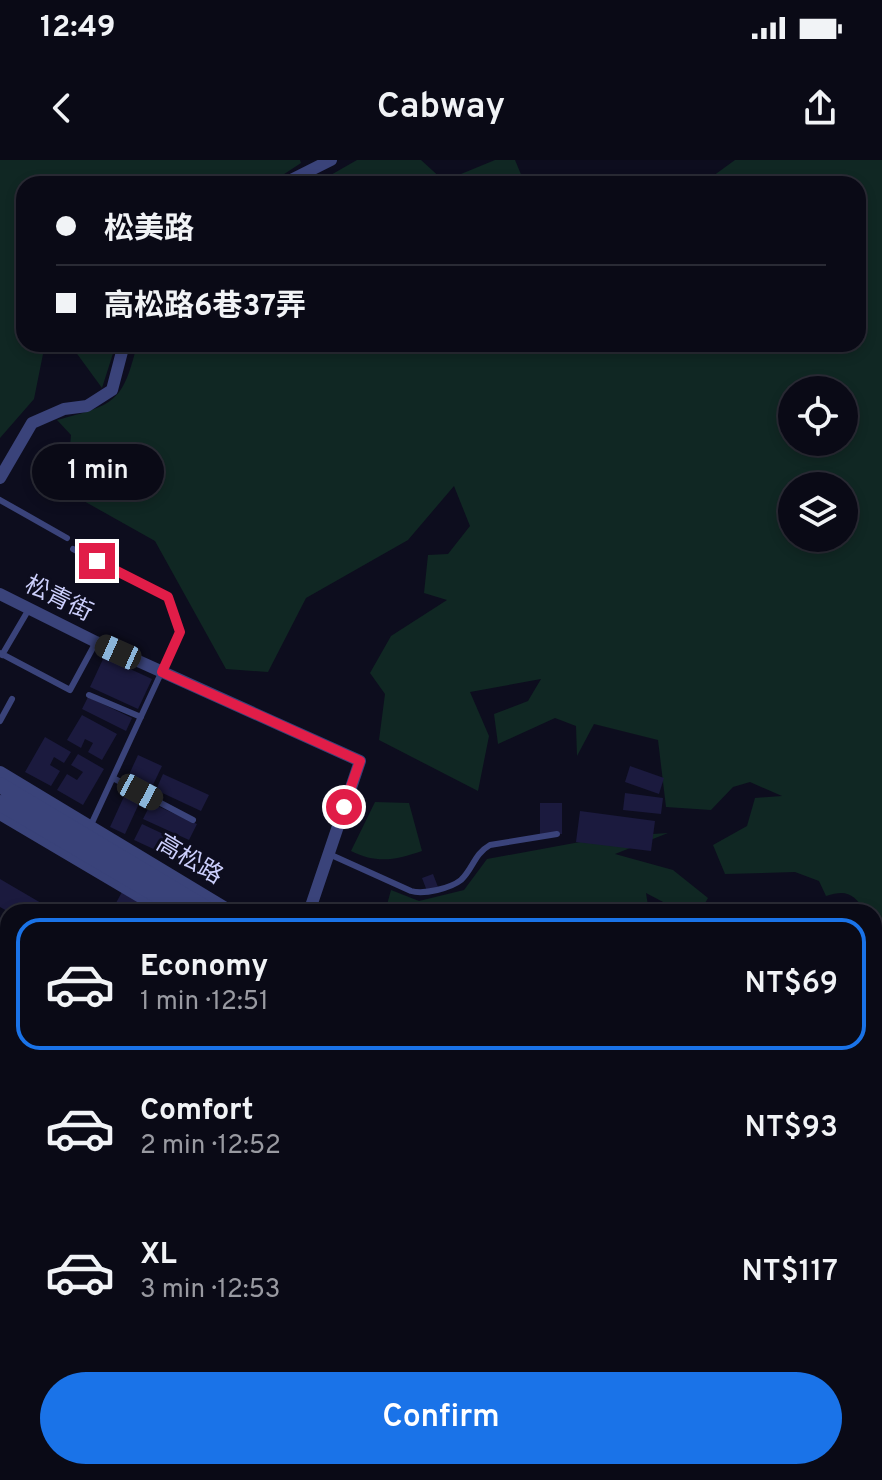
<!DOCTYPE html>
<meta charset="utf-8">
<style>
:root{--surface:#0a0a16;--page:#13131f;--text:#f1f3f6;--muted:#999aa1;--line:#2a2b35;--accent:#1a73e8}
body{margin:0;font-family:Overpass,"Noto Sans TC",sans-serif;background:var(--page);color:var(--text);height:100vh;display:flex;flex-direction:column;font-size:30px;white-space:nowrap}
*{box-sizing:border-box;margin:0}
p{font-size:26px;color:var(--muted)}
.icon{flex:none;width:44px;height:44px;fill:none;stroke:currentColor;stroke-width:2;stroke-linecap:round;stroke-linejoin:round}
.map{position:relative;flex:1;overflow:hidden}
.details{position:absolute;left:0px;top:744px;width:882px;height:576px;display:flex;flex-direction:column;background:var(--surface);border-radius:24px 24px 0 0;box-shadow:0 4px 12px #0003,0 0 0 2px var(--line)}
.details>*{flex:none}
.guide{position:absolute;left:16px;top:16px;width:850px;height:176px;border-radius:24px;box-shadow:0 4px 12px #0003,0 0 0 2px var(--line);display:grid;align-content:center;height:176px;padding:0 40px;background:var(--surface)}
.fabs{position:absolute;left:778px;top:216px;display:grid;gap:16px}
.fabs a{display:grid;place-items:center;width:80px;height:80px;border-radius:50%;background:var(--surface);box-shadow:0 4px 12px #0003,0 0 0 2px var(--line);font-size:40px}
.end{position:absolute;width:36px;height:36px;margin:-18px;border:10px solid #e11d48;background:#fff;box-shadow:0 0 0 4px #fff}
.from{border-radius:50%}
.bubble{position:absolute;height:56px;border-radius:28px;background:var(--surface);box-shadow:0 4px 12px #0003,0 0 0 2px var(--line);font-size:26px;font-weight:600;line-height:56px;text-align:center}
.car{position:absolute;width:24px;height:48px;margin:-24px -12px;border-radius:10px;box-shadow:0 0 6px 2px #0007;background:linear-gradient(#222 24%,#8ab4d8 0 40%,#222 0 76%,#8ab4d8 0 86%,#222 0)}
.guide b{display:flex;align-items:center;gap:28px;height:76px;font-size:30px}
.guide b+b{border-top:2px solid var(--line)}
.guide i{width:20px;height:20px;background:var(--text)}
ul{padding:14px 0 0;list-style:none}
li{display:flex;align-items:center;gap:24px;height:132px;margin:0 16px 12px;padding:0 24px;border:4px solid transparent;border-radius:24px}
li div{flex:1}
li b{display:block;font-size:30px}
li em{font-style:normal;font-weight:600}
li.selected{border-color:var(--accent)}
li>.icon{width:72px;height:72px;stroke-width:1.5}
.button{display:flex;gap:16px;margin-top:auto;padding:16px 40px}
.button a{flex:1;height:92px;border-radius:48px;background:var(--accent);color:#fff;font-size:32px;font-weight:600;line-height:92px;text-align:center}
.status{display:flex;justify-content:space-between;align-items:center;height:56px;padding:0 40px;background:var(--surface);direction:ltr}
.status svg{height:22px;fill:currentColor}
header{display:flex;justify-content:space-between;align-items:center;height:104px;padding:0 40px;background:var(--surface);font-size:36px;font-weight:600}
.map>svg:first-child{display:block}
.green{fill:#102723;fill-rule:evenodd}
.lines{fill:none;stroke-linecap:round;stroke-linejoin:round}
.stream{stroke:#0e2a41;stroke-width:3}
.building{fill:#1b1a3e}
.path{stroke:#33aa8e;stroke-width:2;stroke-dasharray:4 6;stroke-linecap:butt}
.service{stroke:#3a437a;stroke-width:6}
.minor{stroke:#3a437a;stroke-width:12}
.tertiary{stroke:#3a437a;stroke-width:16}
.route{stroke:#e11d48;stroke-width:10}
.labels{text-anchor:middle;stroke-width:6;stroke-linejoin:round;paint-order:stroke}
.street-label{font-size:24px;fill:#cccffc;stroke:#0d0d1e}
</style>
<div class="status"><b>12:49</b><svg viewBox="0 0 49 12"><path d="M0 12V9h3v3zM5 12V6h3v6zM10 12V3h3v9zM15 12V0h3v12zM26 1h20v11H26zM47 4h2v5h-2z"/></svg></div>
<header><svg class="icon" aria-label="back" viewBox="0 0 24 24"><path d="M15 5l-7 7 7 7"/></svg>Cabway<svg class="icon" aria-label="share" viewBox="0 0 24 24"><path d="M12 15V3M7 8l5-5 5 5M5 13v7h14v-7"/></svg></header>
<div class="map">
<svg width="882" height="1320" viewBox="0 0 882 1320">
<rect width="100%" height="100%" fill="#0d0d1e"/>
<path class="green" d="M0 0H300L301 3 269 24H24V184H45L34 239 0 278Z
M357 0H421L444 21 495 0H515L525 24H315Z
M735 0H882V762L874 769V752H866C854 734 847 729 826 736L819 721 795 712 725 714 713 685 747 666 755 638 782 636 750 622 733 627 711 650 666 647 658 580 594 564 577 596 576 566 555 558 498 584 494 554 528 541 541 519 470 532 489 576 478 631 379 580 385 534 370 513 391 476 447 440 424 433 428 395 448 394 470 366 454 326 408 380 306 438 268 512 226 509 155 381 66 331 71 275 57 260C114 245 123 243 137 184H858V24H702ZM792 230H844V282H792ZM792 326H844V378H792Z
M50 184H116L102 228 75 191Z
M375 642 409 643 422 691C396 700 377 704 351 691Z
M668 673 615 694 673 710 708 738 700 752H682L646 733 649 752H385L391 730 419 741 464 730 487 699 607 677Z
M874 896 882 908V959L874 951Z
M874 1038H882V1147L874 1142Z
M874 1210 882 1215V1299L874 1293Z
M60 1312H95L96 1320H61Z
M399 1312H609L606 1320H404Z
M712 1312H798L816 1320H709Z"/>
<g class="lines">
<path class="stream" d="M0 859 8 864"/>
</g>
<path class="building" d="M104 497 152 519 138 549 90 527Z
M88 537 132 558 126 571 82 549Z
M82 555 117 574 102 600 88 592 93 583 85 579 81 588 67 580Z
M45 577 71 592 64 603 54 597 50 605 60 611 51 626 25 612Z
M78 594 104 609 83 645 57 630 67 614 77 620 83 612 71 605Z
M138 595 162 606 151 629 127 619Z
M630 606 664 618 659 634 625 622Z
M163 614 209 635 201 651 156 630Z
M127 630 142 637 125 674 110 667Z
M625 633 663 638 661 654 623 650Z
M151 643 197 664 189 680 143 659Z
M540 643H562V674H540Z
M580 651 655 661 651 691 576 682Z
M142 664 191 687 184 703 134 680Z
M433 714 438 727 427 731 422 718Z
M0 719 53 750 52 752H9L0 747Z
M122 732 156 752H111Z"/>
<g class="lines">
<path class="path" d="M364 1312 369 1320"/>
<path class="service" d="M0 340 67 378
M73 389 168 437 180 472 90 667
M0 493 70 530 96 482
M2 495 29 449
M89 535 141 557
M0 561 12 539
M113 618 193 660
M329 694 411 731C424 735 451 728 461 720 473 709 474 694 490 685L557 674
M0 842 8 847
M740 1320V1312"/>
<path class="minor" d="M283 24 331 0
M0 318 32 263 64 249 87 246 112 230 124 184
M0 434 96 482 360 601 309 752
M0 612 232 752
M0 654 166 752
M0 781 8 786
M874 794 882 786
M112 1312H132
M805 1312 820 1320"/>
<path class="tertiary" d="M0 625 212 752
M0 643 186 752
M874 1167 882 1172
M874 1184 882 1189"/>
</g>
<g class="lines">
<path class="route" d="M97 401 168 437 180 472 162 512 360 601 344 647"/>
</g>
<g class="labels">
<g class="street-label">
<text transform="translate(59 438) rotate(26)" y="8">松青街</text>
<text transform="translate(190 699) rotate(31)" y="8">高松路</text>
</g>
</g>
</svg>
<div class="fabs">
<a><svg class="icon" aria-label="locate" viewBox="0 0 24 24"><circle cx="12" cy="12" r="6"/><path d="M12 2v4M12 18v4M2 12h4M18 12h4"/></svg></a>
<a><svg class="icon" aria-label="layers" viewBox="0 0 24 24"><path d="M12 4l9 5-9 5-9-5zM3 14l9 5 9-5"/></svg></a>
</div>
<i class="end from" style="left:344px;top:647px"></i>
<i class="end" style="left:97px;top:401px"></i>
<div class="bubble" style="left:32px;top:284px;width:132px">1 min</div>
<i class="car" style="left:118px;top:492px;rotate:294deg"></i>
<i class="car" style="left:140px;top:632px;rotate:118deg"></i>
<div class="guide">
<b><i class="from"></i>松美路</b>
<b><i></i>高松路6巷37弄</b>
</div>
<section class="details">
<ul>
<li class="selected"><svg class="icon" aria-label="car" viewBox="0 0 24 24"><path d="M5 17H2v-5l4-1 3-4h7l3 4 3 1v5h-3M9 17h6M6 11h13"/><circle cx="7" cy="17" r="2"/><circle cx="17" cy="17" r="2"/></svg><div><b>Economy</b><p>1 min · 12:51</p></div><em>NT$69</em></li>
<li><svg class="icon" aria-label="car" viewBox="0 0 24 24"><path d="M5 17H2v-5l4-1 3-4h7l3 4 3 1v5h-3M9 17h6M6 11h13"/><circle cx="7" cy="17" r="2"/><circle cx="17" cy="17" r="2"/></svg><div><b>Comfort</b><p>2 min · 12:52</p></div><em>NT$93</em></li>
<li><svg class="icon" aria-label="car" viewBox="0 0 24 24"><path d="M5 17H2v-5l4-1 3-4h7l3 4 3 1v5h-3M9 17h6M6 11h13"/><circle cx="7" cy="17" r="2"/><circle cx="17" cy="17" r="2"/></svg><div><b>XL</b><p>3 min · 12:53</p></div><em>NT$117</em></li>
</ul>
<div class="button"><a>Confirm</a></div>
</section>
</div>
